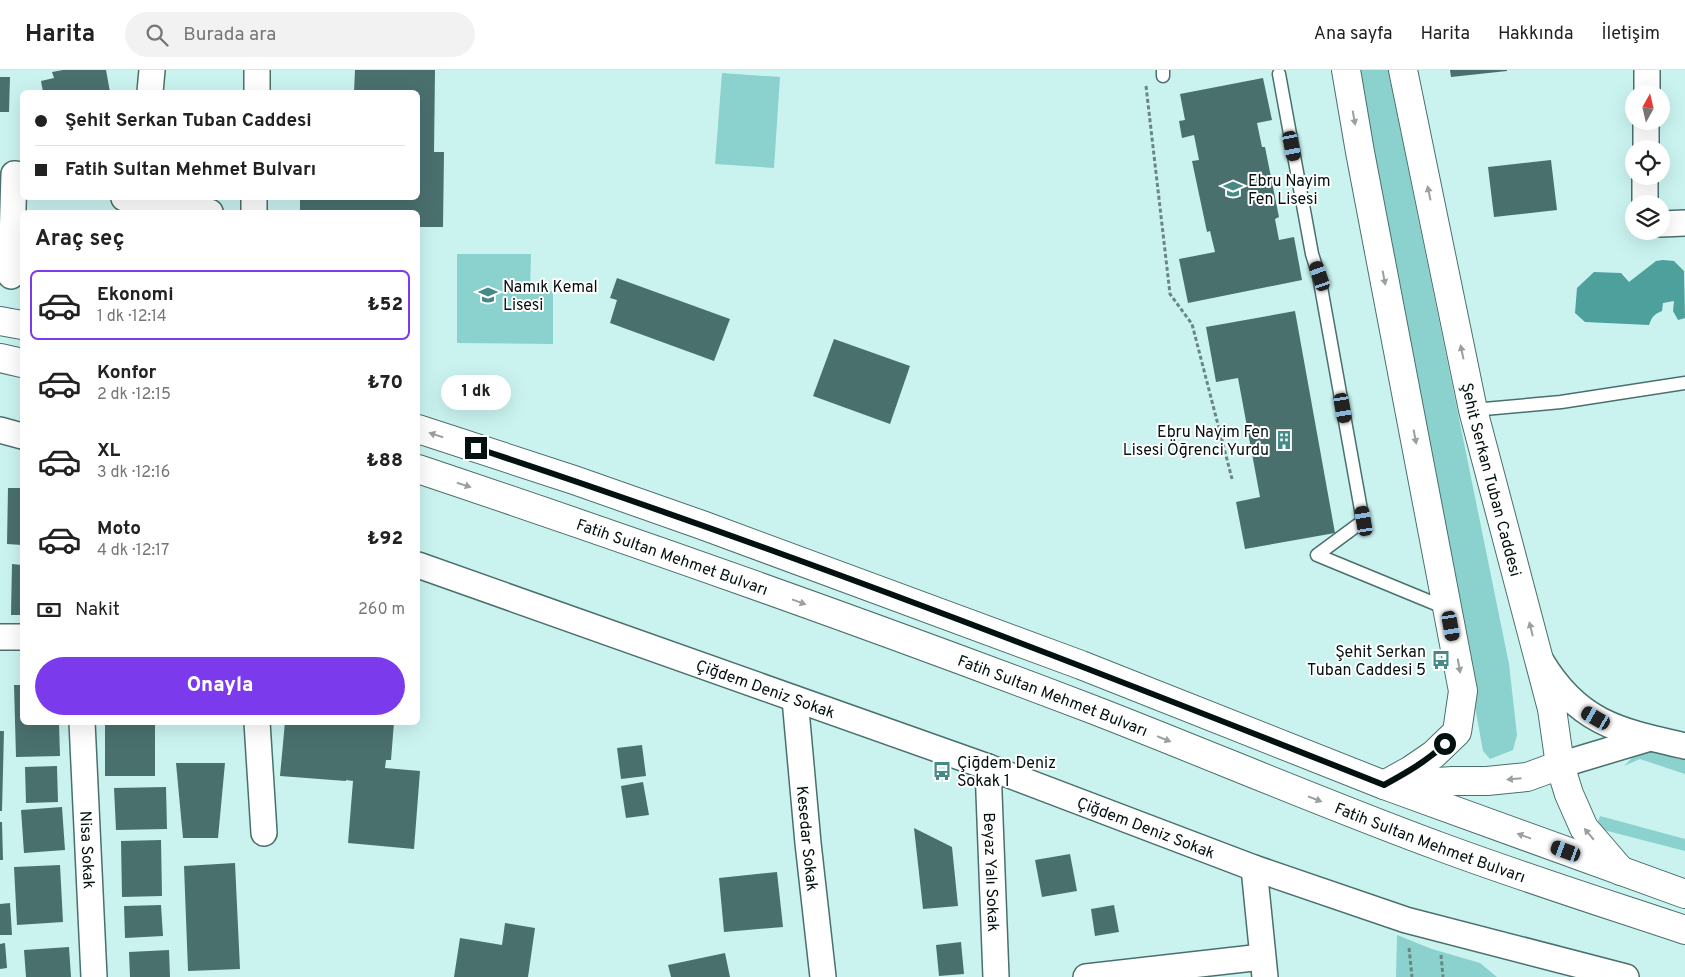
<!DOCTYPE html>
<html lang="tr">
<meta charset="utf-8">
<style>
:root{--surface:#fff;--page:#f2f2f2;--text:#222;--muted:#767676;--line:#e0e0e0;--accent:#7c3aed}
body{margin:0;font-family:Overpass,sans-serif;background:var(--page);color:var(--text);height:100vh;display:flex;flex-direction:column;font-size:19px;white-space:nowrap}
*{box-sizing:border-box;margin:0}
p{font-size:16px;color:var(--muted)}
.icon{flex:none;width:28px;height:28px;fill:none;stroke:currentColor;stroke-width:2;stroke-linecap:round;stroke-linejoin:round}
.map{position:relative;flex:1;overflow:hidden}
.side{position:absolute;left:20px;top:140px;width:400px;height:515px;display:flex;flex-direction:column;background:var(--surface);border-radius:8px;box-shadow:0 5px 20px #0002}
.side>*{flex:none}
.guide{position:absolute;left:20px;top:20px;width:400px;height:110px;border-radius:8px;box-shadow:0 5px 20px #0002;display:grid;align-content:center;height:110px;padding:0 15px;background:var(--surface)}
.needle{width:32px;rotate:8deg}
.fabs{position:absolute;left:1625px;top:15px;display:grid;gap:10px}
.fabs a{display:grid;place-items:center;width:45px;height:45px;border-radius:50%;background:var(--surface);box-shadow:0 5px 20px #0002;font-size:25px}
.end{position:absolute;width:22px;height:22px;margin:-11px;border:6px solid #031110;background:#fff;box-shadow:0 0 0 2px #fff}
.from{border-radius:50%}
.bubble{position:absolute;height:35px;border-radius:18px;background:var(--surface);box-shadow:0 5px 20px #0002;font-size:16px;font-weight:800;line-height:35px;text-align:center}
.car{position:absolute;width:15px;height:30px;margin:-15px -8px;border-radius:6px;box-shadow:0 0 4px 1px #0007;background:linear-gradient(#222 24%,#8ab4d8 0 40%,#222 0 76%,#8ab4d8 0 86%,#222 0)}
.guide b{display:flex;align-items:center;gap:18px;height:48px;font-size:19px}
.guide b+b{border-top:1px solid var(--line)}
.guide i{width:12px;height:12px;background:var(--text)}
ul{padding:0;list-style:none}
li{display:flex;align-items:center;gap:15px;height:70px;margin:0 10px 8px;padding:0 5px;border:2px solid transparent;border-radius:8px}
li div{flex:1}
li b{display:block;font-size:19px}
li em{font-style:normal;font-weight:800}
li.selected{border-color:var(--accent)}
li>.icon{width:45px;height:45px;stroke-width:1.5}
h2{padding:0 15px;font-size:22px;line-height:60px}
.pay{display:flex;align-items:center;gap:12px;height:55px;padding:0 15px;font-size:19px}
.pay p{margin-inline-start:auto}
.primary-button{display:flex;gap:10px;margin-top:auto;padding:10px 15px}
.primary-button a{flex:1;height:58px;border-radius:30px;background:var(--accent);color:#fff;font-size:20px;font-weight:800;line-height:58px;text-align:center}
header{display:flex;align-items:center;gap:30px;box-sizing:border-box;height:70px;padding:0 25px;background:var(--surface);border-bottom:1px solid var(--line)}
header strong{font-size:24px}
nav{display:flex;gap:28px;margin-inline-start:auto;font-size:18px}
.search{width:350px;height:45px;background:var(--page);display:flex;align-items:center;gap:12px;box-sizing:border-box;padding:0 18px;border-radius:28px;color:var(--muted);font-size:19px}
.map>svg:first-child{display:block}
.green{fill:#8bd1cd}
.water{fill:#4ea09c}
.building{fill:#4a706d}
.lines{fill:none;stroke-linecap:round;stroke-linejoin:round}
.lane-casing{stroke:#4a706d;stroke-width:15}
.street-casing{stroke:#4a706d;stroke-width:28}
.secondary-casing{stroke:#4a706d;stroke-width:30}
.primary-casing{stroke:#4a706d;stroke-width:30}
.path{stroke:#6a8684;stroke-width:3;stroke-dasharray:4 2.5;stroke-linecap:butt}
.lane{stroke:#fff;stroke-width:12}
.street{stroke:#fff;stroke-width:25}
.secondary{stroke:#fff;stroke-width:28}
.primary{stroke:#fff;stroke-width:28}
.oneway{fill:#9aa09f}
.route{stroke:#031110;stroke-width:6}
.labels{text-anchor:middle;stroke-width:4;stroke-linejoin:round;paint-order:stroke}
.poi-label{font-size:16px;fill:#031110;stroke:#fff;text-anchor:start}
.street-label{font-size:16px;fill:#031110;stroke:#fff}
</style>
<header>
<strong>Harita</strong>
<div class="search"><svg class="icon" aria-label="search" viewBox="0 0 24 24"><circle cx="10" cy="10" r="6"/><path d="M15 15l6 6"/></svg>Burada ara</div>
<nav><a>Ana sayfa</a><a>Harita</a><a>Hakkında</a><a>İletişim</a></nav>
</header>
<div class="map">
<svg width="1685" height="907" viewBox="0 0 1685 907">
<rect width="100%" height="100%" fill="#caf3f0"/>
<path class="green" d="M1359 0H1388L1509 594 1517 665 1513 680 1490 689 1483 681Z
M722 3 780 7 774 98 715 94Z
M457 184H531L530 221H553V274L457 273Z
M1669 681 1685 685V704L1640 689 1624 696 1638 682Z
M1600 746 1685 769V781L1596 758Z
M1397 865 1432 879 1480 893 1497 907H1396Z"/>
<path class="water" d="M1663 190 1674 191 1684 201 1685 248 1678 250 1673 241 1674 231 1663 233 1662 241C1654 244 1652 247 1649 255L1585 252 1575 243 1577 218 1594 202 1621 203 1629 212 1656 191Z"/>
<path class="building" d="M63 0H106L110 22H43L41 11 54 8 52 2Z
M355 0H435L434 82H444L443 157H418V142H300V128H418V22H354Z
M1450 0H1507V1L1451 7Z
M0 7H10L9 42H0Z
M1263 8 1272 50 1257 53 1262 77H1265L1279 147 1275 149 1279 170 1294 167 1302 210 1188 233 1179 189 1215 182 1210 161 1207 162 1192 91 1199 90 1194 65 1182 68 1179 51 1185 50 1180 24Z
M1551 90 1557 140 1494 147 1488 97Z
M617 208 730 249 714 291 610 253 617 230 610 228Z
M1295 241 1335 463 1245 479 1236 432 1260 427 1238 308 1216 312 1206 257Z
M834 269 910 296 890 354 813 326Z
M8 418H22V475L7 474Z
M12 494 22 495V545H11Z
M14 615H22V652H59L60 686 16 687Z
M105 652H155V706H105Z
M285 652H351L369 655 370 652H394L391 690H386L385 698 420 701 414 779 348 773 353 711 346 710V711L280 706Z
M0 661H4L2 741H0Z
M642 675 646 706 621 709 617 678Z
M176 693H225L218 768H183Z
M57 696 58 732 26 733 25 697Z
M643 712 649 745 626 748 621 716Z
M166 717 167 759 116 760 114 718Z
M62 737 65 780 24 783 21 740Z
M0 752H2L3 790H0Z
M914 758 952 777 958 836 923 839Z
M161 770 162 826 122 827 121 771Z
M1070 784 1077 821 1042 827 1035 790Z
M235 793 240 899 188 901 184 796Z
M60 795 63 852 17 855 14 797Z
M777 802 783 857 724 862 719 808Z
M10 833 12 865H0V834Z
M161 835 163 866 125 868 124 836Z
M1114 835 1119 862 1095 866 1091 839Z
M505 853 535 858 528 907H454L460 868 502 875Z
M961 872 964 904 939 906 936 875Z
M5 873 7 898 0 899V874Z
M69 877 71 907H26L24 880Z
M169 880 170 907H130L129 882Z
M725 883 730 907H671L668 895Z"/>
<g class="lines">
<g class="lane-casing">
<path id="lane" d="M1163 0V6
M1279 4 1312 184 1319 206 1363 451 1317 485 1448 539
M1473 340 1561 332 1685 313"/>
</g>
<g class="street-casing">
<g id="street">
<path d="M150 22 152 0"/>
<path d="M257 22V0"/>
<path d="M1647 24V0"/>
<path d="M1646 79V51"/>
<path d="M124 128 210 142"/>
<path d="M1645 134V106"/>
<path d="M254 142V128"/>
<path d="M1661 154 1685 153"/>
<path d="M11 206 14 104 22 105"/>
<path d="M0 360 22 366"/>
<path id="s1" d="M418 495 988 697 1254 798 1406 850 1626 907"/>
<path d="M0 567H22"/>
<path d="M1541 591C1578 653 1619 661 1685 676"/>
<path id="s2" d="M795 629 808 773 823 907"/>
<path id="s3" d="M82 652 94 907"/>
<path d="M257 652 264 763"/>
<path d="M1560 695 1650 668"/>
<path id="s4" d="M988 697 996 907"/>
<path d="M1254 798 1265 907"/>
<path d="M1086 907 1262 887"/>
</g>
</g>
<g class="secondary-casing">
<g id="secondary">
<path d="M1346 0 1360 82 1463 621 1457 662 1433 685 1411 700 1384 715"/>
<path id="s5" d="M1403 0 1473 340 1552 639 1560 695 1569 724 1584 758 1621 801"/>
<path d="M1389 715 1453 711H1487L1527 707 1560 695"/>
</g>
</g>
<g class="primary-casing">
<g id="primary">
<path d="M0 251 22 255"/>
<path d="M0 288 22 293"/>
<path d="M418 359 574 410 702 455 1081 595 1384 715 1685 824"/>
<path id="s6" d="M418 399C645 475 871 555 1094 640 1210 685 1324 734 1441 777 1522 807 1604 833 1685 860"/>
</g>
</g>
<path class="path" d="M1146 16 1170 224 1192 254 1232 409
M1409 878 1412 907
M1441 885 1443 907"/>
<use href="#lane" class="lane"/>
<use href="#street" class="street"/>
<use href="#secondary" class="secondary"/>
<use href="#primary" class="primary"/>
</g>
<defs><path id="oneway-solid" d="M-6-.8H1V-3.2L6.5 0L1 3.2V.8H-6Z" transform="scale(1.25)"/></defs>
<g class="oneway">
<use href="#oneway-solid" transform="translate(1354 48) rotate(80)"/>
<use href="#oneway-solid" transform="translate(1429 123) rotate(-102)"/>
<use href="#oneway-solid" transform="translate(1384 208) rotate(79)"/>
<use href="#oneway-solid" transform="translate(1462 282) rotate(-102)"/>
<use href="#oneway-solid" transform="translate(436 365) rotate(-162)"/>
<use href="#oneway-solid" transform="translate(1415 367) rotate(79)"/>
<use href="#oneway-solid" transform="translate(464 415) rotate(18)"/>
<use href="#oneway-solid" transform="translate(799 532) rotate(20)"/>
<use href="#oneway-solid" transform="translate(1531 559) rotate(-104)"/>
<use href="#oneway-solid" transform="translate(1459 596) rotate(80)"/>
<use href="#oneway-solid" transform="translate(1164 669) rotate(22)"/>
<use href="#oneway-solid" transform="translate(1514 709) rotate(175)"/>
<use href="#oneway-solid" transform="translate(1315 729) rotate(21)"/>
<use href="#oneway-solid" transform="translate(1589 764) rotate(-130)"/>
<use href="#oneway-solid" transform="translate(1524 766) rotate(-160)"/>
</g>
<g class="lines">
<path class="route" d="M476 378C783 479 1084 596 1384 715 1406 703 1427 691 1445 674"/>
</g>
<defs>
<g id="school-bare" transform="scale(1.5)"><path d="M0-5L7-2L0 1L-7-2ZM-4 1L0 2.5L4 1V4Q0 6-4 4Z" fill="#448b88" stroke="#fff" stroke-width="2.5" paint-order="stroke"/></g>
<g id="building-bare" transform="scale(1.5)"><path d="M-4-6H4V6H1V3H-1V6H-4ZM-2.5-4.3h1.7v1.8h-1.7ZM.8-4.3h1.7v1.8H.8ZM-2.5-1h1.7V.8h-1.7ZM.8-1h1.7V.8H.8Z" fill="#448b88" stroke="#fff" stroke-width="2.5" paint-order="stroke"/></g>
<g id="bus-bare" transform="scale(1.5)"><path d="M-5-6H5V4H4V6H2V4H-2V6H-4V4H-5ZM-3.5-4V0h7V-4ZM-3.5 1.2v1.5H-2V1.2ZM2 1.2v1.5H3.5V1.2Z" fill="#448b88" stroke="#fff" stroke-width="2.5" paint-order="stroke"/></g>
</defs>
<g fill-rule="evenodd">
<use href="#school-bare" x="1233" y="119"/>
<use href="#school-bare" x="488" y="225"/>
<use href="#building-bare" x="1284" y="370"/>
<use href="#bus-bare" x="1441" y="590"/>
<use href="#bus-bare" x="942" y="701"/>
</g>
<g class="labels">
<g class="poi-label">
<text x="1248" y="116">Ebru Nayim<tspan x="1248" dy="18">Fen Lisesi</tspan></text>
<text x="503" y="222">Namık Kemal<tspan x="503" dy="18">Lisesi</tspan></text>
<text x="1269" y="367" text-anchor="end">Ebru Nayim Fen<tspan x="1269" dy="18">Lisesi Öğrenci Yurdu</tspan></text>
<text x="1426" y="587" text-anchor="end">Şehit Serkan<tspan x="1426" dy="18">Tuban Caddesi 5</tspan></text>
<text x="957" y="698">Çiğdem Deniz<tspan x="957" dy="18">Sokak 1</tspan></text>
</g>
<g class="street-label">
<text dy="6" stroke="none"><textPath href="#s5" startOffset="419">Şehit Serkan Tuban Caddesi</textPath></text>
<text dy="6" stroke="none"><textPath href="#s6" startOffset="269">Fatih Sultan Mehmet Bulvarı</textPath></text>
<text dy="6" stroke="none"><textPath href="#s1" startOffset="369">Çiğdem Deniz Sokak</textPath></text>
<text dy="6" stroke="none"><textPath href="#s6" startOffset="674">Fatih Sultan Mehmet Bulvarı</textPath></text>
<text dy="6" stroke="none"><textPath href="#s1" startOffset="774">Çiğdem Deniz Sokak</textPath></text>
<text dy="6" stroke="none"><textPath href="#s2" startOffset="140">Kesedar Sokak</textPath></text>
<text dy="6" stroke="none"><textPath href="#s6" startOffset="1079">Fatih Sultan Mehmet Bulvarı</textPath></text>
<text dy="6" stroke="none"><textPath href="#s3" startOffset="128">Nisa Sokak</textPath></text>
<text dy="6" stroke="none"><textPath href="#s4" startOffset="105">Beyaz Yalı Sokak</textPath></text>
</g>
</g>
</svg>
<div class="fabs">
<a><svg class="needle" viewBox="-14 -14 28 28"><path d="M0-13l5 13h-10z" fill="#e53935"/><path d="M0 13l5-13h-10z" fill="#767676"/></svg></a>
<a><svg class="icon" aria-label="locate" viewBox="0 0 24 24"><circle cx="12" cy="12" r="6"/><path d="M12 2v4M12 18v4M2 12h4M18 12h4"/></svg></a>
<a><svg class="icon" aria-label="layers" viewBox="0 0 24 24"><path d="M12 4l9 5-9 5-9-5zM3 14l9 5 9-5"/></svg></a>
</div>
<i class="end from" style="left:1445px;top:674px"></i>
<i class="end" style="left:476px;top:378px"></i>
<div class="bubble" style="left:441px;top:305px;width:70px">1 dk</div>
<i class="car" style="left:1292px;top:76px;rotate:169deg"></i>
<i class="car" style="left:1320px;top:206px;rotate:341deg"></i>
<i class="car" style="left:1343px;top:338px;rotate:170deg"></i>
<i class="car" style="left:1364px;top:451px;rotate:350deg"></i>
<i class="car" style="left:1451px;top:556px;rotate:170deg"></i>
<i class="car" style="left:1596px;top:648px;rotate:300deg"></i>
<i class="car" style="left:1566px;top:781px;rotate:290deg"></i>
<div class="guide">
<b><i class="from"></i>Şehit Serkan Tuban Caddesi</b>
<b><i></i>Fatih Sultan Mehmet Bulvarı</b>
</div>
<section class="side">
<h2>Araç seç</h2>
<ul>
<li class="selected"><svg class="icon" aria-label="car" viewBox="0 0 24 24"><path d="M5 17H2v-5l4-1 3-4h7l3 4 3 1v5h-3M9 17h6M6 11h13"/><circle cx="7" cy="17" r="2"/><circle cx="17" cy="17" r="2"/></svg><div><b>Ekonomi</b><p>1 dk · 12:14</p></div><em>₺52</em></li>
<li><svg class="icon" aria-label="car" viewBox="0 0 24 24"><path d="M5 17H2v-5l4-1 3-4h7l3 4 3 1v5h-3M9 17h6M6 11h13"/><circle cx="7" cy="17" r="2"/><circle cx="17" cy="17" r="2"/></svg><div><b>Konfor</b><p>2 dk · 12:15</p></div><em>₺70</em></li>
<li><svg class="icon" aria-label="car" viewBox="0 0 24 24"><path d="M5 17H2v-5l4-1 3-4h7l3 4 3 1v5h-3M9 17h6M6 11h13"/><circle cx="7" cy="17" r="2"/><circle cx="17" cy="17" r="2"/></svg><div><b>XL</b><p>3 dk · 12:16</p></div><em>₺88</em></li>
<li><svg class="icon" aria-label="car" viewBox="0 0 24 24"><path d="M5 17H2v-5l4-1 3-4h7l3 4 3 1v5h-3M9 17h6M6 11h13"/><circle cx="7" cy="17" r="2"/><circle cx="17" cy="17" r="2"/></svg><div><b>Moto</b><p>4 dk · 12:17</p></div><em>₺92</em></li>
</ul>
<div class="pay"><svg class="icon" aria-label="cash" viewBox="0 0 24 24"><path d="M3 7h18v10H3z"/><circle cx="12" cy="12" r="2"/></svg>Nakit<p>260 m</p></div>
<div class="primary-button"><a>Onayla</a></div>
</section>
</div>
